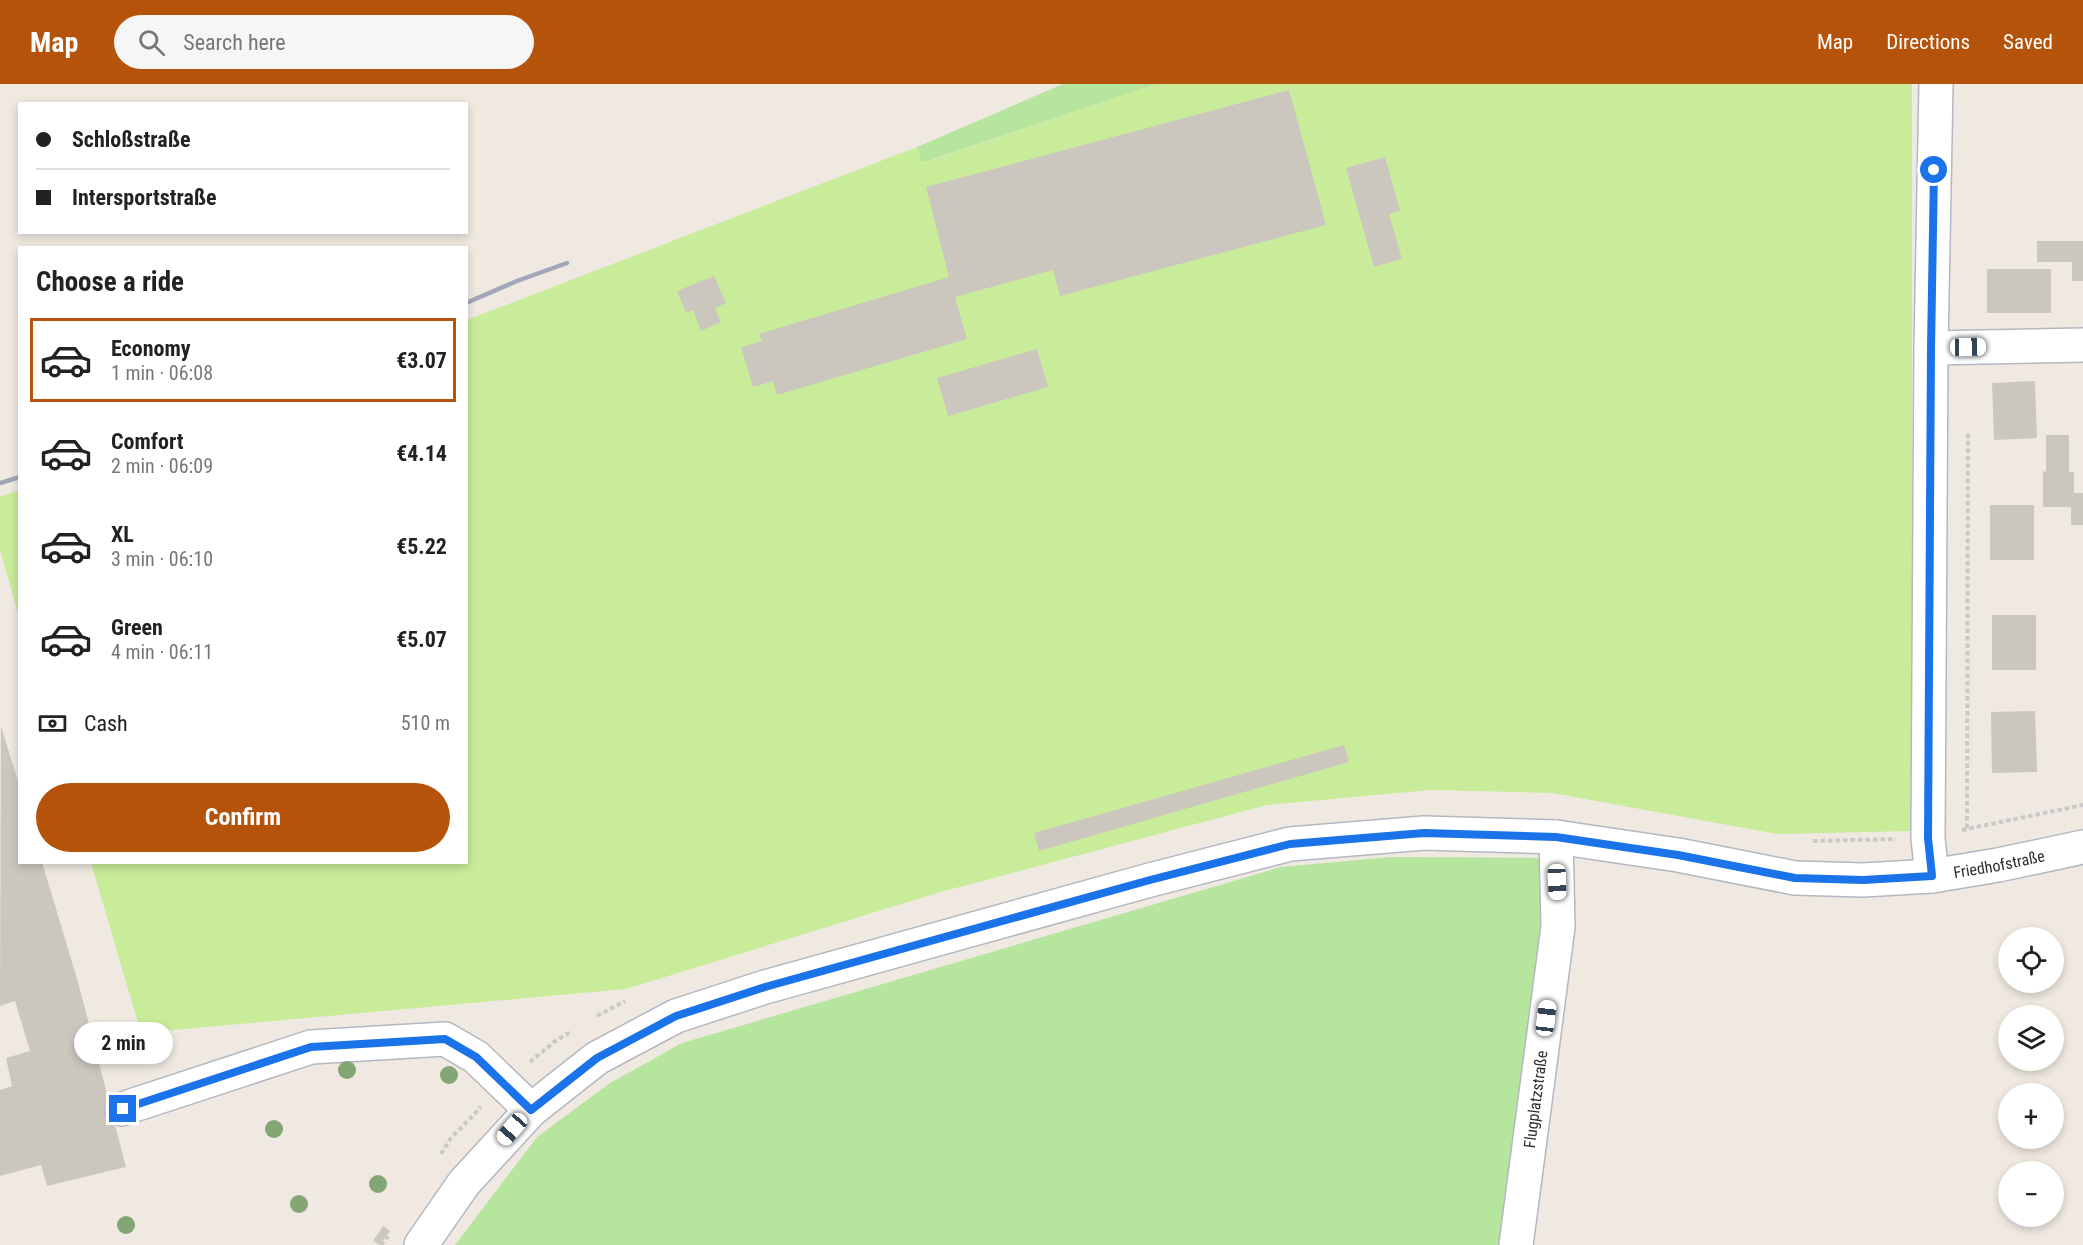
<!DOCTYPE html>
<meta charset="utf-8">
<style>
:root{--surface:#fff;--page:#f6f6f6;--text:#222;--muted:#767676;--line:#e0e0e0;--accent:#b45309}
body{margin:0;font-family:"Roboto Condensed",sans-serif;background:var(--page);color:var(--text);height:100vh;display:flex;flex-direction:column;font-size:22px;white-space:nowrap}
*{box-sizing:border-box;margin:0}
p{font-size:20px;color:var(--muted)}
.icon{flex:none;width:33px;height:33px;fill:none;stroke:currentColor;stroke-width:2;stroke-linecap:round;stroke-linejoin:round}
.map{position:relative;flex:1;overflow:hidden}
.details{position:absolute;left:18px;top:162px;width:450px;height:618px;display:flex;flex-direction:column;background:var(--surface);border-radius:0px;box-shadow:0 3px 9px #0003}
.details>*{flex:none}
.guide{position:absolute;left:18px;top:18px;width:450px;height:132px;border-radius:0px;box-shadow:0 3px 9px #0003;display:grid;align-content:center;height:132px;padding:0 18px;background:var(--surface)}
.fabs{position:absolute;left:1998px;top:843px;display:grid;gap:12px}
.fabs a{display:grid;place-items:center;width:66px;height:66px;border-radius:50%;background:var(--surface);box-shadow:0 3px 9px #0003;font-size:30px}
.end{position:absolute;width:27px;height:27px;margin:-14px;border:8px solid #1a73e8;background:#fff;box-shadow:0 0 0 3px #fff}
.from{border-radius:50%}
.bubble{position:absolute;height:42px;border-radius:21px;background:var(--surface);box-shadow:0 3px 9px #0003;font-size:20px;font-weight:700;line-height:42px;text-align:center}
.car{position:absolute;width:18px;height:36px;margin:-18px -9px;border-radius:8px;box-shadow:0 0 4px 2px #0007;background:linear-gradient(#fff 24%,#345 0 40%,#fff 0 76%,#345 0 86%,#fff 0)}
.guide b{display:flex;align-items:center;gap:21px;height:57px;font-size:22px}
.guide b+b{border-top:2px solid var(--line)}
.guide i{width:15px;height:15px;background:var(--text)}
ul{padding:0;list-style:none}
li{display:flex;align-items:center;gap:18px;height:84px;margin:0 12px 9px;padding:0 6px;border:3px solid transparent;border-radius:0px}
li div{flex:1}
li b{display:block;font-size:22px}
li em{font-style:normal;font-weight:700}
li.active{border-color:var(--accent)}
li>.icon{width:54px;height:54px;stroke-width:1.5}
h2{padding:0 18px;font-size:27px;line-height:72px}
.pay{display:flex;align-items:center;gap:15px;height:66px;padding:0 18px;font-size:22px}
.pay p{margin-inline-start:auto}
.primary-button{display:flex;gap:12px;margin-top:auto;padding:12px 18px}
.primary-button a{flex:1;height:69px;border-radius:36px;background:var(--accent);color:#fff;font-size:24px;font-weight:700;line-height:69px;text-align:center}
header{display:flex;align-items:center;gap:36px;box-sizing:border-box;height:84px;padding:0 30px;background:var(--accent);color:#fff}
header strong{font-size:28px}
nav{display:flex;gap:33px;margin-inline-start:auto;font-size:21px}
.search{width:420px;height:54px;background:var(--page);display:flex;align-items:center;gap:15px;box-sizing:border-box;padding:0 21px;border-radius:33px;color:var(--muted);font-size:22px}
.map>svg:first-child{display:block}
.green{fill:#b6e59e}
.pitch{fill:#c9ec9a}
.building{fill:#cbc7bf}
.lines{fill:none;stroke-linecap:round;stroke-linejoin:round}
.minor-casing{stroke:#b4b7c1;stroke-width:36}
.path{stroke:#c9c9c9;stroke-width:4;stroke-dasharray:4.5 3;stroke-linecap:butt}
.minor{stroke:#fff;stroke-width:33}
.rail{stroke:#a3a6b8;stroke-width:4.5}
.tree{fill:#84a574}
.route{stroke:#1a73e8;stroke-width:8}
.labels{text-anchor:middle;stroke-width:4.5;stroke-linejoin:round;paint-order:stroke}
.street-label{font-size:16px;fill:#2e2e2e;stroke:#fff}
</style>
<header>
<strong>Map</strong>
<div class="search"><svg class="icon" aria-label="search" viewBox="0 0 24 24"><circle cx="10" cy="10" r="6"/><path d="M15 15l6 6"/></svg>Search here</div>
<nav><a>Map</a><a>Directions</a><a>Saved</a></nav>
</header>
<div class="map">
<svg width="2083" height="1161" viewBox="0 0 2083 1161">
<rect width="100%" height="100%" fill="#efe9e1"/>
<path class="green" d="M1063 0H1157L921 79 917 63Z
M1391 773 1546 774 1539 871 1506 1161H455L537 1053 610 999 682 959 1281 783Z"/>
<path class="pitch" d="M1157 0H1912V747L1777 750 1553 709 1430 706 1267 721 937 809 626 905 141 949 91 779 466 778 467 236 917 63 922 79Z
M19 406H20L19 533 0 466V413Z"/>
<path class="building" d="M1289 6 1326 141 1060 212 1053 186 955 213 967 255 777 311 773 297 753 303 741 263 762 257 759 250 949 193 926 103Z
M1385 73 1400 127 1389 130 1402 175 1374 183 1346 84Z
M2037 157H2083V197H2072V178H2037Z
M1987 185H2051V229H1987Z
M714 192 726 219 715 224 721 238 701 247 693 226 686 229 677 207Z
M1037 265 1048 303 948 332 937 294Z
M2035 297 2037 354 1994 356 1992 299Z
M2046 351H2069V388H2074V409H2083V441H2071V423H2043V387L2046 388Z
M1990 421H2034V476H1990Z
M1992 531H2036V586H1992Z
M2035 627 2037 688 1992 689 1991 628Z
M1 642 20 704V778H42L78 898 126 1083 47 1102 41 1081 0 1092V1006L12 1002 6 974 30 967 15 917 0 922Z
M1344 661 1349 678 1039 767 1034 749Z
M383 1142 390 1147 380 1161 373 1157Z"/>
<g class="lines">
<g class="minor-casing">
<g id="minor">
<path d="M1931 264 2083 261"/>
<path d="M1932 792 1928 754 1931 264 1936 0"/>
<path d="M122 1025 311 963 445 955 476 973 531 1026"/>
<path id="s1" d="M421 1161 464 1099 531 1026 597 974 676 932 765 903 1150 796 1290 760 1424 749 1556 753 1678 771 1795 794 1863 796 1932 792 1998 781 2083 763"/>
<path id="s2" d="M1516 1161 1558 843 1556 753"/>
</g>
</g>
<path class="path" d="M1967 744 1968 349
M1962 746 2083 721
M1813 757 1896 755
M597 932 625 917
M530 978 554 958 570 948
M441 1070 451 1054 481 1023
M381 1161 388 1152"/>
<use href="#minor" class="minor"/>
<path class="rail" d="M466 219 517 197 567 179
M0 399 20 393"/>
</g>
<g class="tree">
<circle cx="347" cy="986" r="9"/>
<circle cx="449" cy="991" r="9"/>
<circle cx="274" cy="1045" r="9"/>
<circle cx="378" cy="1100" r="9"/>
<circle cx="299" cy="1120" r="9"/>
<circle cx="126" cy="1141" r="9"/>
</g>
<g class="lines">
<path class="route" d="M123 1025 311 963 445 955 476 973 531 1026 597 974 676 932 765 903 1150 796 1290 760 1424 749 1556 753 1678 771 1795 794 1863 796 1932 792 1928 754 1931 264 1934 86"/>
</g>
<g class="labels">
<g class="street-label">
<text dy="6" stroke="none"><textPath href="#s1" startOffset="1700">Friedhofstraße</textPath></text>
<text dy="6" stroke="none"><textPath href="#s2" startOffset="147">Flugplatzstraße</textPath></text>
</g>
</g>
</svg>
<div class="fabs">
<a><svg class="icon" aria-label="locate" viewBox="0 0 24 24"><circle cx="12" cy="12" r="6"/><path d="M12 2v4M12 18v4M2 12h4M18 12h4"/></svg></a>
<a><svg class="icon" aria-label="layers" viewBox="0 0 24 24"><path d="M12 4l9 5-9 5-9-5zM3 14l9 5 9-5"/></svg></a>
<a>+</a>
<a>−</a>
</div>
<i class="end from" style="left:1934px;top:86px"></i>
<i class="end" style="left:123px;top:1025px"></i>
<div class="bubble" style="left:74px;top:938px;width:99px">2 min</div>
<i class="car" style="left:1968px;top:263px;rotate:89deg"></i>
<i class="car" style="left:1557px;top:798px;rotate:178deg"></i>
<i class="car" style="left:1546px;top:934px;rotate:7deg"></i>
<i class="car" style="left:512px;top:1045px;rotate:221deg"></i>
<div class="guide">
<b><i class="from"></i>Schloßstraße</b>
<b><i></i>Intersportstraße</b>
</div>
<section class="details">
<h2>Choose a ride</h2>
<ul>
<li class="active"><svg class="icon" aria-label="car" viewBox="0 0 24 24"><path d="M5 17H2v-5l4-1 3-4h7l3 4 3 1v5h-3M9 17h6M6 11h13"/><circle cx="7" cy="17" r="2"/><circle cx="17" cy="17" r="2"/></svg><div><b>Economy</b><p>1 min · 06:08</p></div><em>€3.07</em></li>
<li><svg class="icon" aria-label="car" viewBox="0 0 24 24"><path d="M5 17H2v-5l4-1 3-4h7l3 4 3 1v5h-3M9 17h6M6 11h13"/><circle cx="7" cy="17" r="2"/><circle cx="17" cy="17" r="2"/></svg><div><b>Comfort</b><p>2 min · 06:09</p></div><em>€4.14</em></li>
<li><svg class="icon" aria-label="car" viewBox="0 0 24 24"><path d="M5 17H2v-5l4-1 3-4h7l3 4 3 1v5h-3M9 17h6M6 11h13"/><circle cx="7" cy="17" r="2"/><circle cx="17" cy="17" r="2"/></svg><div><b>XL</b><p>3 min · 06:10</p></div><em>€5.22</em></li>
<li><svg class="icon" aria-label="car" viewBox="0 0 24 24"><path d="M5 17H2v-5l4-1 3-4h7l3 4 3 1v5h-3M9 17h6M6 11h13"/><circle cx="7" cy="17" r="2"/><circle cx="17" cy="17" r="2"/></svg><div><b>Green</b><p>4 min · 06:11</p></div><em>€5.07</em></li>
</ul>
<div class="pay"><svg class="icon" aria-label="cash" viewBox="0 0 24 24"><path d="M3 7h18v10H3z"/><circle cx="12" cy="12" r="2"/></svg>Cash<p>510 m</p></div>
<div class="primary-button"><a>Confirm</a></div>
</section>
</div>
